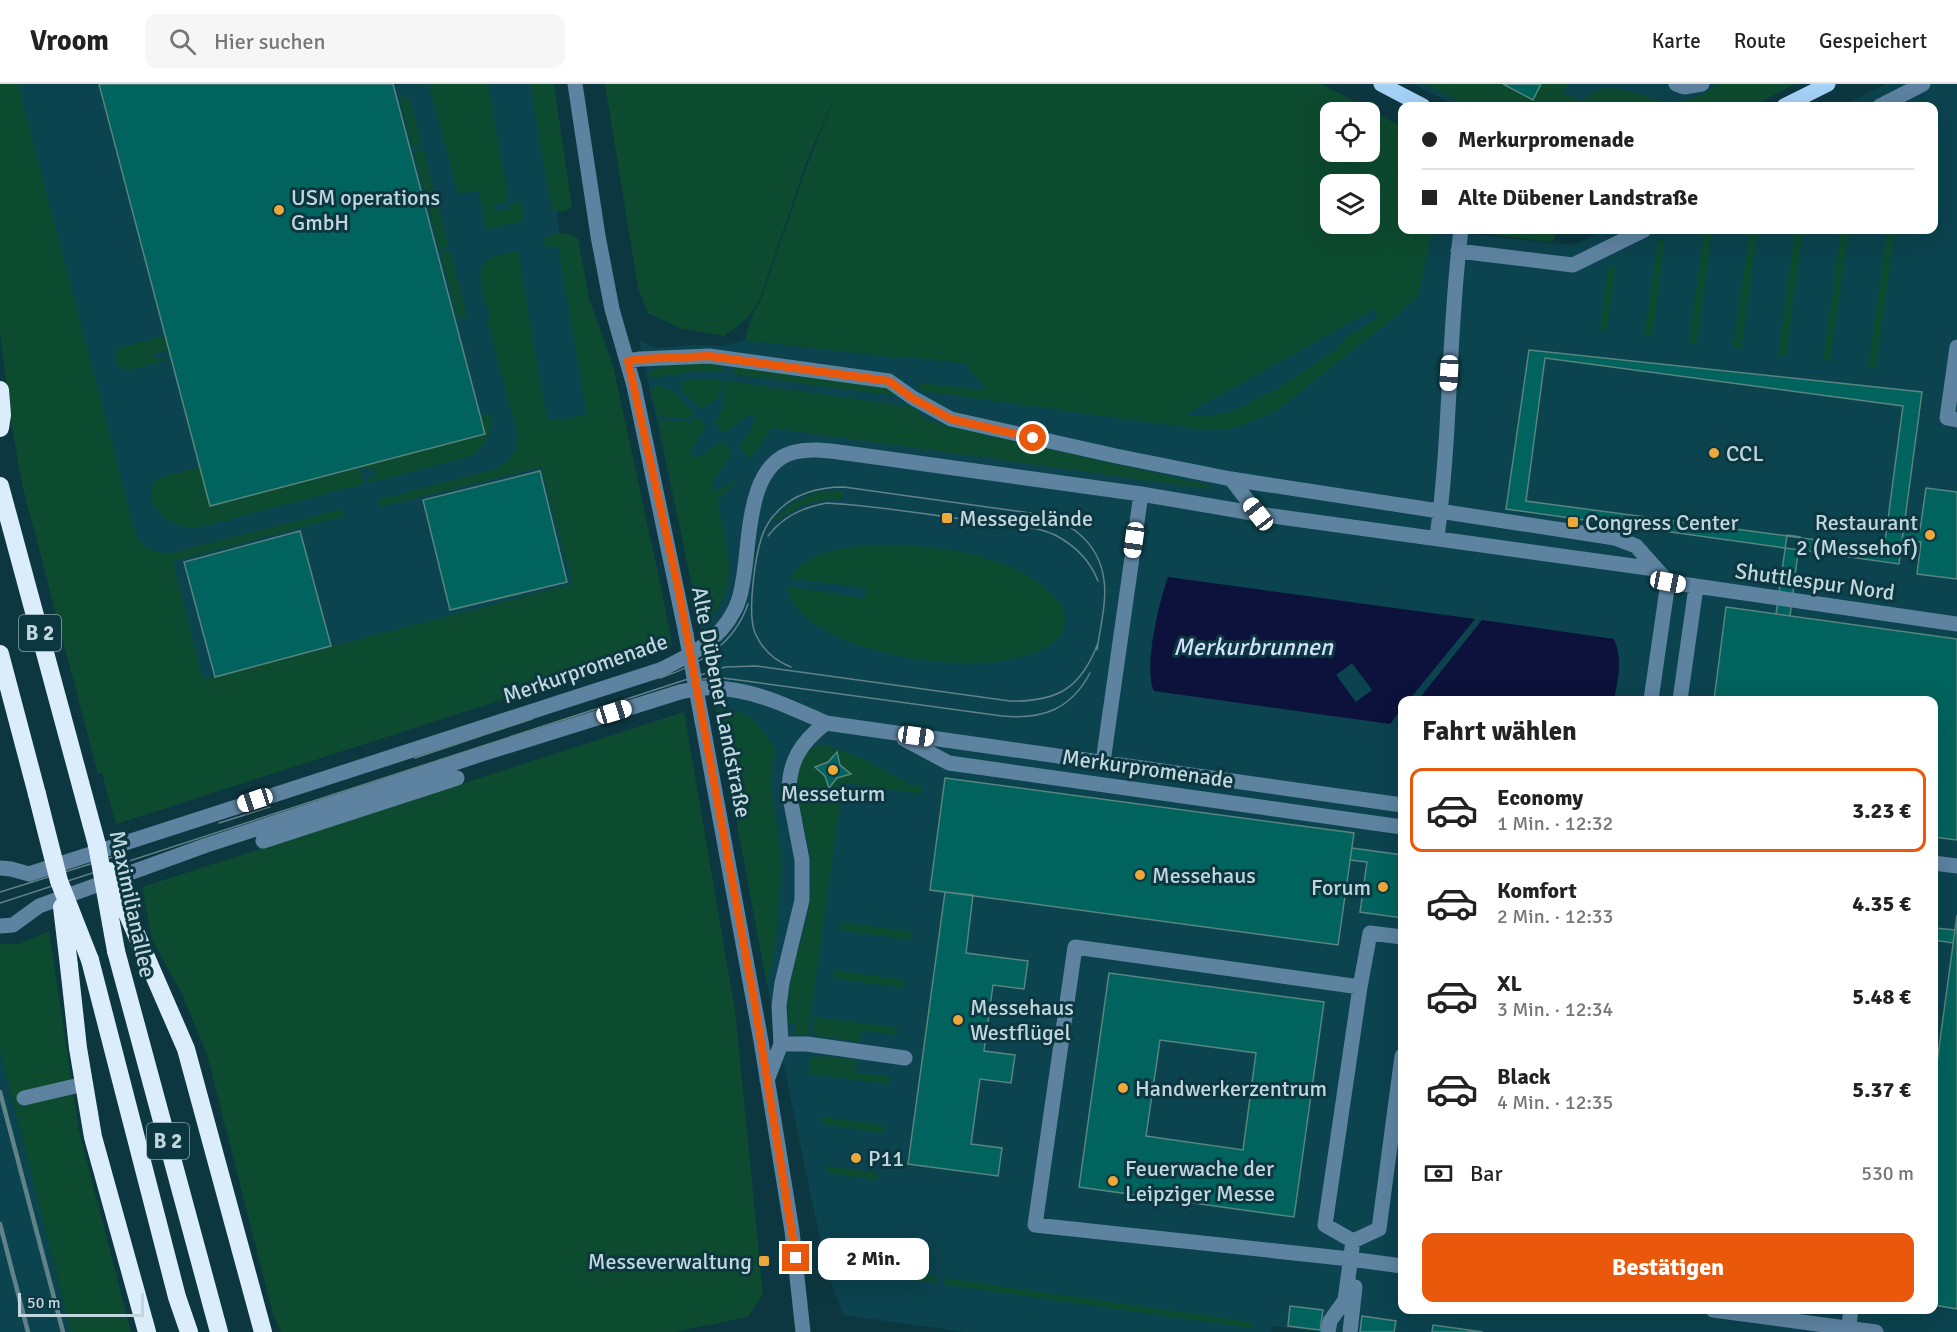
<!DOCTYPE html>
<html lang="de">
<meta charset="utf-8">
<style>
:root{--surface:#fff;--page:#f6f6f6;--text:#222;--muted:#767676;--line:#e0e0e0;--accent:#ea580c}
body{margin:0;font-family:Signika,sans-serif;background:var(--page);color:var(--text);height:100vh;display:flex;flex-direction:column;font-size:22px;white-space:nowrap}
*{box-sizing:border-box;margin:0}
p{font-size:20px;color:var(--muted)}
.icon{flex:none;width:33px;height:33px;fill:none;stroke:currentColor;stroke-width:2;stroke-linecap:round;stroke-linejoin:round}
.map{position:relative;flex:1;overflow:hidden}
.details{position:absolute;left:1398px;top:612px;width:540px;height:618px;display:flex;flex-direction:column;background:var(--surface);border-radius:12px;box-shadow:0 6px 24px #0002}
.details>*{flex:none}
.top-card{position:absolute;left:1398px;top:18px;width:540px;height:132px;border-radius:12px;box-shadow:0 6px 24px #0002;display:grid;align-content:center;height:132px;padding:0 24px;background:var(--surface)}
.controls{position:absolute;left:1320px;top:18px;display:grid;gap:12px}
.controls a{display:grid;place-items:center;width:60px;height:60px;border-radius:12px;background:var(--surface);box-shadow:0 6px 24px #0002;font-size:30px}
.scale{position:absolute;left:18px;bottom:15px;width:126px;box-sizing:border-box;padding-left:6px;border:3px solid #c2d7dd;border-top:0;font-size:16px;line-height:21px;white-space:nowrap;color:#c2d7dd;-webkit-text-stroke:4px #0d3740;paint-order:stroke}
.end{position:absolute;width:27px;height:27px;margin:-14px;border:8px solid #ea580c;background:#fff;box-shadow:0 0 0 3px #fff}
.from{border-radius:50%}
.bubble{position:absolute;height:42px;border-radius:12px;background:var(--surface);box-shadow:0 6px 24px #0002;font-size:20px;font-weight:700;line-height:42px;text-align:center}
.car{position:absolute;width:18px;height:36px;margin:-18px -9px;border-radius:8px;box-shadow:0 0 4px 2px #0007;background:linear-gradient(#fff 24%,#345 0 40%,#fff 0 76%,#345 0 86%,#fff 0)}
.top-card b{display:flex;align-items:center;gap:21px;height:57px;font-size:22px}
.top-card b+b{border-top:2px solid var(--line)}
.top-card i{width:15px;height:15px;background:var(--text)}
ul{padding:0;list-style:none}
li{display:flex;align-items:center;gap:18px;height:84px;margin:0 12px 9px;padding:0 12px;border:3px solid transparent;border-radius:12px}
li div{flex:1}
li b{display:block;font-size:22px}
li em{font-style:normal;font-weight:700}
li.selected{border-color:var(--accent)}
li>.icon{width:54px;height:54px;stroke-width:1.5}
h2{padding:0 24px;font-size:27px;line-height:72px}
.pay{display:flex;align-items:center;gap:15px;height:66px;padding:0 24px;font-size:22px}
.pay p{margin-inline-start:auto}
.button{display:flex;gap:12px;margin-top:auto;padding:12px 24px}
.button a{flex:1;height:69px;border-radius:12px;background:var(--accent);color:#fff;font-size:24px;font-weight:700;line-height:69px;text-align:center}
header{display:flex;align-items:center;gap:36px;box-sizing:border-box;height:84px;padding:0 30px;background:var(--surface);border-bottom:2px solid var(--line)}
header strong{font-size:28px}
nav{display:flex;gap:33px;margin-inline-start:auto;font-size:21px}
.search{width:420px;height:54px;background:var(--page);display:flex;align-items:center;gap:15px;box-sizing:border-box;padding:0 21px;border-radius:12px;color:var(--muted);font-size:22px}
.map>svg:first-child{display:block}
.built{fill:#0b434e;fill-rule:evenodd}
.green{fill:#0d4b30;fill-rule:evenodd}
.water{fill:#0c123b;fill-rule:evenodd}
.building{fill:#00635d;stroke:#59847f;stroke-width:1.5;fill-rule:evenodd}
.lines{fill:none;stroke-linecap:round;stroke-linejoin:round}
.minor{stroke:#5d83a1;stroke-width:15}
.major{stroke:#a4d1f6;stroke-width:15}
.highway{stroke:#dbedfb;stroke-width:18}
.tram{stroke:#62828a;stroke-width:1.5}
.rail{stroke:#62828a;stroke-width:4.5}
.minor-bridge{stroke:#5d83a1;stroke-width:15}
.highway-bridge{stroke:#dbedfb;stroke-width:18}
.route{stroke:#ea580c;stroke-width:8}
.poi-dot{fill:#eca93a;stroke:#0d3740;stroke-width:2}
.labels{text-anchor:middle;stroke-width:6;stroke-linejoin:round;paint-order:stroke}
.shield{fill:#0d3740;stroke:#8ca7ae;stroke-width:1.5}
.shield-label{font-size:21px;font-weight:bold;fill:#c2d7dd}
.poi-label{font-size:22px;fill:#c2d7dd;stroke:#0d3740;text-anchor:start}
.street-label{font-size:22px;fill:#c2d7dd;stroke:#0d3740}
.water-label{font-size:24px;font-style:italic;fill:#d4defd;stroke:#0d3740}
</style>
<header>
<strong>Vroom</strong>
<div class="search"><svg class="icon" aria-label="search" viewBox="0 0 24 24"><circle cx="10" cy="10" r="6"/><path d="M15 15l6 6"/></svg>Hier suchen</div>
<nav><a>Karte</a><a>Route</a><a>Gespeichert</a></nav>
</header>
<div class="map">
<svg width="1957" height="1248" viewBox="0 0 1957 1248">
<rect width="100%" height="100%" fill="#0d3740"/>
<path class="built" d="M0 0H540L559 126 557 131 560 149 564 154 644 519 150 673Z
M1413 0H1795L1753 22H1456Z
M1886 0H1957V1248H1317L1273 1242 1271 1248H964L843 1231 826 1184 767 901 692 499 639 256 656 264 698 261 723 262 745 256 899 274H917L965 280 987 306 1421 199 1432 146 1574 161 1605 146H1934V22H1843ZM1402 616H1934V1226H1402Z
M0 966 71 1248H0Z"/>
<path class="green" d="M0 0H18L136 451C145 465 154 469 171 469L342 425 345 432 173 477 203 595 573 500 541 383 380 423 377 416 495 385C512 376 517 367 517 349L487 235 490 234C486 217 471 188 489 175 496 170 509 169 518 167L547 336 575 334V332L587 330 558 162 545 164 544 158 546 154C557 148 568 147 578 155L589 214 613 282 662 508 672 561 116 740 102 689 98 690 22 400 12 342 0 248Z
M429 0H488L509 118 494 120 495 127 510 125V120L522 118 524 134 522 137 489 145 486 144 479 107 458 110Z
M530 0H554L572 123 562 128 559 126 552 127Z
M605 0H1322L1402 43V146H1432L1419 210 1400 229 1275 328 1238 343 1219 346 1199 345 922 307 919 301 920 299 986 306 965 280 917 274H899L745 256 751 234 762 213 805 87 839 3 806 79 761 212C750 234 744 238 724 252L679 244 648 229 638 204ZM1370 28V68H1330V28ZM1330 100H1370V140H1330ZM1375 225 1377 235 1346 252 1338 264 1270 309C1257 311 1256 317 1245 322 1226 331 1204 333 1184 331Z
M1424 0H1503L1533 16 1541 0H1567L1564 9 1580 17 1593 8 1605 4 1621 5 1655 15 1676 18 1702 11 1717 0H1795L1753 22H1468Z
M409 12 422 61 413 64 400 15Z
M423 65 449 163 440 166 414 68Z
M1485 146H1558L1552 158 1495 151Z
M1704 146H1712L1697 260 1689 259Z
M1750 146H1758L1741 265 1733 264Z
M1795 146H1803L1786 272 1778 271Z
M1841 146H1849L1830 277 1823 276Z
M1887 146H1895L1876 284 1868 283Z
M1658 156 1665 157 1652 253 1644 252Z
M450 167 467 232 458 235 441 169Z
M1608 182 1616 183 1607 246 1600 245Z
M165 252 169 266 154 270 156 276 165 274 166 277 129 286H123C116 282 113 272 118 264Z
M699 279H722L723 288 700 287 652 294 647 292C656 279 684 280 699 279Z
M736 281 888 301 904 313 732 290Z
M709 295 726 297 718 314 701 325 681 307 680 297Z
M728 297 913 323 925 335 942 341 1209 401 1212 403 1209 405 772 344 750 375 739 364 754 339 755 332H747L724 349 714 339 724 321 723 309Z
M662 301 676 310 695 329 688 335 657 332 651 306 656 302Z
M492 330C492 348 486 362 471 372L369 399 367 394 376 391 374 384 365 386 364 382 485 350 481 333Z
M698 333 706 341 692 365V372L699 373 721 357 732 367 713 398 712 406 721 405 744 390 717 416C726 460 745 511 700 542L658 336 690 338Z
M200 383 211 422 359 383 364 400 197 444C173 444 145 428 152 400L159 394Z
M826 407H843L842 416C816 414 796 421 776 438L775 436C789 419 805 411 826 407Z
M876 461C932 461 990 466 1037 498 1048 506 1060 515 1064 528 1069 542 1061 554 1049 562 992 596 849 576 803 530 794 522 790 514 787 503L865 514 866 504 788 494C809 467 843 463 876 461Z
M716 624C756 629 754 635 776 666L771 685V703L782 778 775 862 767 901Z
M684 628 735 927 763 1210 748 1233 674 1248H281L273 1230 207 971 182 910 152 855 142 803Z
M822 660 864 675 911 701 923 703 922 710 843 699 808 951H796L795 940H788C788 932 787 925 788 917 793 868 816 829 811 777 808 746 777 673 822 660Z
M841 838 912 848 910 856 840 846Z
M49 847 79 1047 131 1248H71L0 966V860H19Z
M834 886 905 896 904 904 833 894Z
M814 933 898 944 896 951 862 946 860 958 813 951Z
M822 972 857 976 856 989 891 993 890 1000 808 990 810 974Z
M821 1033 884 1041 883 1049 821 1040Z
M826 1082 878 1089 877 1096 828 1089Z
M844 1181 938 1193 937 1199 845 1187Z
M944 1194 1252 1238 1251 1244 943 1200Z"/>
<path class="water" d="M1168 493 1475 535 1409 616H1402V625L1390 640 1154 607C1143 584 1159 518 1168 493ZM1352 579 1372 606 1356 618 1336 591Z
M1482 536 1614 555C1623 575 1618 595 1614 616H1418Z"/>
<path class="building" d="M99 0H393L485 350 210 422Z
M1503 0H1541L1533 16Z
M1529 266 1922 308 1899 480 1506 425Z
M1545 274 1903 322 1884 465 1526 417Z
M540 387 567 498 450 526 423 416Z
M1926 404 1957 408V495L1917 490 1921 458 1902 456 1904 443 1920 446Z
M300 447 331 562 215 593 184 478Z
M1787 451 1800 453 1790 532 1776 530Z
M1726 523 1957 555V756L1934 753V616H1714Z
M837 668 840 681 851 690 837 694 829 704 825 692 815 683 828 678Z
M945 694 1354 749 1338 861 930 806Z
M1352 764 1402 771V834L1360 828 1367 778 1350 776Z
M945 808 973 811 966 869 1028 877 1024 905 993 901 984 967 1015 971 1011 999 980 995 971 1060 1002 1064 998 1092 908 1080Z
M1957 831V1225L1934 1221V1001Z
M1934 844 1955 846 1953 859 1934 856Z
M1109 889 1324 918 1294 1133 1079 1103ZM1160 956 1256 969 1243 1066 1146 1052Z
M1290 1222 1323 1226 1320 1246 1288 1242Z
M1362 1232 1396 1237 1394 1248H1360Z
M1433 1241 1483 1248H1432Z"/>
<g class="lines">
<path class="minor" d="M575 0 598 152 612 225 634 302 686 550
M1676 0 1684 3 1702 0
M1880 22 1923 0
M1458 167 1573 181 1644 146
M1957 263 1947 334 1957 336
M628 277 640 275 709 272 889 297 913 314 951 335 1116 372 1231 395 1615 454 1636 462 1668 498
M1231 395 1258 430
M1437 453C1451 351 1448 248 1461 146
M1668 498 1957 540
M1651 616 1668 498
M1680 616 1696 503
M702 637 761 957 792 1147 803 1248
M904 655 949 679 1402 743
M1103 678 1141 410
M263 757 457 694
M1934 779 1957 782
M0 784 11 785 29 790 660 586C689 572 719 557 734 527 741 514 743 498 745 483 750 446 750 378 795 368 812 364 829 367 846 369L1141 410 1258 430 1655 485
M0 842 13 841 39 822 204 762 482 670 680 608C691 606 702 603 713 604 754 605 790 623 826 639L1402 721
M1402 853 1370 849 1360 903 1075 863 1035 1141 1350 1175 1402 1182
M781 960H807L905 974
M767 996 781 960 779 922 782 899 802 816V776L789 708C789 677 801 658 826 639
M24 1014 84 1000
M1353 1157 1325 1141 1360 903
M1713 1226 1876 1248
M1328 1248 1330 1237 1345 1216 1353 1157 1379 1145 1402 972
M1350 1248 1355 1203
M1848 1248 1851 1226"/>
<path class="major" d="M1381 0 1423 22
M1784 22 1828 0"/>
<path class="highway" d="M0 306 2 331 0 344
M0 402 97 761
M0 570 37 710
M140 859 186 965 263 1248
M116 867 219 1248
M90 876 177 1213 189 1248
M69 882 78 964 93 1053 147 1248"/>
<path class="tram" d="M768 452C783 432 803 423 827 419 879 422 931 431 983 438 1006 442 1034 441 1055 451 1076 462 1090 476 1098 497
M791 583C775 577 762 565 755 549 747 529 755 473 762 452 765 444 770 435 776 429 794 409 818 403 844 403L1030 429C1067 434 1099 457 1104 496 1107 518 1100 544 1097 566
M660 594C699 581 734 561 748 520
M703 595 722 594 746 597 1002 632C1043 636 1071 625 1090 589
M415 674 532 635
M219 739 270 723
M0 808 116 772
M0 819 725 583 756 582 1010 617C1058 618 1081 604 1098 559"/>
<path class="rail" d="M0 1008 63 1248
M0 1140 28 1248"/>
<path class="minor-bridge" d="M686 550 702 637"/>
<path class="highway-bridge" d="M37 710 59 797 90 876
M97 761 116 867
M109 787 140 859
M62 823 69 882"/>
</g>
<g class="lines">
<path class="route" d="M796 1174 755 921 678 503 628 277 640 275 709 272 889 297 912 314 951 335 1033 354"/>
</g>
<g class="poi-dot">
<circle cx="279" cy="126" r="6"/>
<circle cx="1714" cy="369" r="6"/>
<rect x="941" y="428" width="12" height="12" rx="3"/>
<rect x="1567" y="432" width="12" height="12" rx="3"/>
<circle cx="1930" cy="451" r="6"/>
<circle cx="833" cy="686" r="6"/>
<circle cx="1140" cy="791" r="6"/>
<circle cx="1383" cy="803" r="6"/>
<circle cx="958" cy="936" r="6"/>
<circle cx="1123" cy="1004" r="6"/>
<circle cx="856" cy="1074" r="6"/>
<circle cx="1113" cy="1097" r="6"/>
<rect x="758" y="1171" width="12" height="12" rx="3"/>
</g>
<g class="labels">
<g class="shield">
<rect x="19" y="531" width="42" height="36" rx="4.5"/>
<rect x="147" y="1039" width="42" height="36" rx="4.5"/>
</g>
<g class="shield-label">
<text x="40" y="556">B 2</text>
<text x="168" y="1064">B 2</text>
</g>
<g class="poi-label">
<text x="291" y="121">USM operations<tspan x="291" dy="25">GmbH</tspan></text>
<text x="1726" y="377">CCL</text>
<text x="959" y="442">Messegelände</text>
<text x="1585" y="446">Congress Center</text>
<text x="1918" y="446" text-anchor="end">Restaurant<tspan x="1918" dy="25">2 (Messehof)</tspan></text>
<text x="833" y="717" text-anchor="middle">Messeturm</text>
<text x="1152" y="799">Messehaus</text>
<text x="1371" y="811" text-anchor="end">Forum</text>
<text x="970" y="931">Messehaus<tspan x="970" dy="25">Westflügel</tspan></text>
<text x="1135" y="1012">Handwerkerzentrum</text>
<text x="868" y="1082">P11</text>
<text x="1125" y="1092">Feuerwache der<tspan x="1125" dy="25">Leipziger Messe</tspan></text>
<text x="752" y="1185" text-anchor="end">Messeverwaltung</text>
</g>
<g class="street-label">
<text transform="translate(1815 497) rotate(8)" y="8">Shuttlespur Nord</text>
<text transform="translate(585 584) rotate(-19)" y="8">Merkurpromenade</text>
<text transform="translate(722 618) rotate(79)" y="8">Alte Dübener Landstraße</text>
<text transform="translate(1148 684) rotate(8)" y="8">Merkurpromenade</text>
<text transform="translate(133 820) rotate(78)" y="8">Maximilianallee</text>
</g>
<g class="water-label">
<text x="1253" y="571">Merkurbrunnen</text>
</g>
</g>
</svg>
<div class="controls">
<a><svg class="icon" aria-label="locate" viewBox="0 0 24 24"><circle cx="12" cy="12" r="6"/><path d="M12 2v4M12 18v4M2 12h4M18 12h4"/></svg></a>
<a><svg class="icon" aria-label="layers" viewBox="0 0 24 24"><path d="M12 4l9 5-9 5-9-5zM3 14l9 5 9-5"/></svg></a>
</div>
<div class="scale">50 m</div>
<i class="end from" style="left:1033px;top:354px"></i>
<i class="end" style="left:796px;top:1174px"></i>
<div class="bubble" style="left:818px;top:1154px;width:111px">2 Min.</div>
<i class="car" style="left:1449px;top:289px;rotate:183deg"></i>
<i class="car" style="left:1258px;top:430px;rotate:322deg"></i>
<i class="car" style="left:1134px;top:456px;rotate:188deg"></i>
<i class="car" style="left:1668px;top:498px;rotate:101deg"></i>
<i class="car" style="left:614px;top:628px;rotate:73deg"></i>
<i class="car" style="left:916px;top:652px;rotate:98deg"></i>
<i class="car" style="left:255px;top:716px;rotate:252deg"></i>
<div class="top-card">
<b><i class="from"></i>Merkurpromenade</b>
<b><i></i>Alte Dübener Landstraße</b>
</div>
<section class="details">
<h2>Fahrt wählen</h2>
<ul>
<li class="selected"><svg class="icon" aria-label="car" viewBox="0 0 24 24"><path d="M5 17H2v-5l4-1 3-4h7l3 4 3 1v5h-3M9 17h6M6 11h13"/><circle cx="7" cy="17" r="2"/><circle cx="17" cy="17" r="2"/></svg><div><b>Economy</b><p>1 Min. · 12:32</p></div><em>3.23 €</em></li>
<li><svg class="icon" aria-label="car" viewBox="0 0 24 24"><path d="M5 17H2v-5l4-1 3-4h7l3 4 3 1v5h-3M9 17h6M6 11h13"/><circle cx="7" cy="17" r="2"/><circle cx="17" cy="17" r="2"/></svg><div><b>Komfort</b><p>2 Min. · 12:33</p></div><em>4.35 €</em></li>
<li><svg class="icon" aria-label="car" viewBox="0 0 24 24"><path d="M5 17H2v-5l4-1 3-4h7l3 4 3 1v5h-3M9 17h6M6 11h13"/><circle cx="7" cy="17" r="2"/><circle cx="17" cy="17" r="2"/></svg><div><b>XL</b><p>3 Min. · 12:34</p></div><em>5.48 €</em></li>
<li><svg class="icon" aria-label="car" viewBox="0 0 24 24"><path d="M5 17H2v-5l4-1 3-4h7l3 4 3 1v5h-3M9 17h6M6 11h13"/><circle cx="7" cy="17" r="2"/><circle cx="17" cy="17" r="2"/></svg><div><b>Black</b><p>4 Min. · 12:35</p></div><em>5.37 €</em></li>
</ul>
<div class="pay"><svg class="icon" aria-label="cash" viewBox="0 0 24 24"><path d="M3 7h18v10H3z"/><circle cx="12" cy="12" r="2"/></svg>Bar<p>530 m</p></div>
<div class="button"><a>Bestätigen</a></div>
</section>
</div>
